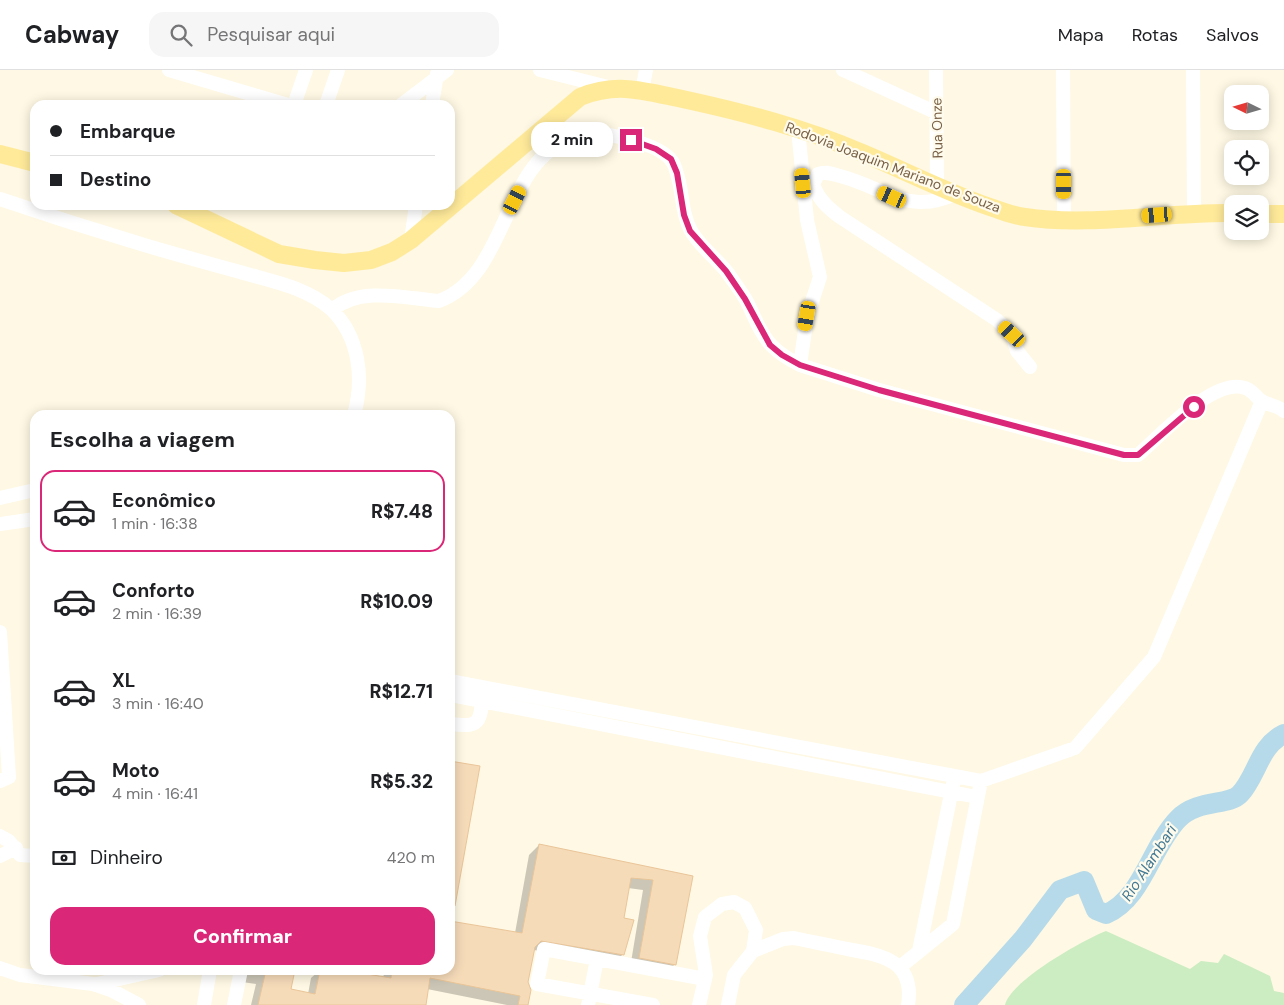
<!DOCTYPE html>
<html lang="pt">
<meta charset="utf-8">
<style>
:root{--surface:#fff;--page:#f6f6f6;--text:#202124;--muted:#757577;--line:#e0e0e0;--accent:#db2777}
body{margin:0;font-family:"DM Sans",sans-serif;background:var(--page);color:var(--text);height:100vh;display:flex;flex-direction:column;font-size:19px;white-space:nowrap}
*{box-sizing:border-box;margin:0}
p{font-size:16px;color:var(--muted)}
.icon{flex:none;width:28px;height:28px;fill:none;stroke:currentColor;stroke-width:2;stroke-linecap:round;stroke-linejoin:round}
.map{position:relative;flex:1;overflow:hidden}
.sheet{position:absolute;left:30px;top:340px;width:425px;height:565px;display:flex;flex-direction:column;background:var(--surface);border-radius:15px;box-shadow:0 2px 12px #0003}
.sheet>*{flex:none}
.banner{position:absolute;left:30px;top:30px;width:425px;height:110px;border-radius:15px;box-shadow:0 2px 12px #0003;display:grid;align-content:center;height:110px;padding:0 20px;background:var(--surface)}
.needle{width:32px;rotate:275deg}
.buttons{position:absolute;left:1224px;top:15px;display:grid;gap:10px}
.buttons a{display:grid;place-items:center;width:45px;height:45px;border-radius:10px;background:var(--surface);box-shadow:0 2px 12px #0003;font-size:25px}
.end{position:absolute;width:22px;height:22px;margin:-11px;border:6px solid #db2777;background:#fff;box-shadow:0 0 0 2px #fff}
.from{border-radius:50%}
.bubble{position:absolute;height:35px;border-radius:15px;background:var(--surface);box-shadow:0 2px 12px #0003;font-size:16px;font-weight:800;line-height:35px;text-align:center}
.car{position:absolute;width:15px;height:30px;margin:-15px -8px;border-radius:6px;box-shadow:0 0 4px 1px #0007;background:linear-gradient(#f5c518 24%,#345 0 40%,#f5c518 0 76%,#345 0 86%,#f5c518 0)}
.banner b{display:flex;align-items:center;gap:18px;height:48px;font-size:19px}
.banner b+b{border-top:1px solid var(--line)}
.banner i{width:12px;height:12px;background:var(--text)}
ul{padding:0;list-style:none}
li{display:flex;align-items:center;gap:15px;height:82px;margin:0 10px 8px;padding:0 10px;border:2px solid transparent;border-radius:15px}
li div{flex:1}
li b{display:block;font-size:19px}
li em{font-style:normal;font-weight:800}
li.active{border-color:var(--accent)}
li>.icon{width:45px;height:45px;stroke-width:1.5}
h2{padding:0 20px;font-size:22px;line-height:60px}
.pay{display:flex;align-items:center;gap:12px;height:55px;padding:0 20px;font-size:19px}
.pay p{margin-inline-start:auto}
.button{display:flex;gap:10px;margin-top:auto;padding:10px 20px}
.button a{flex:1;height:58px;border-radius:15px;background:var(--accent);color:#fff;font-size:20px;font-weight:800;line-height:58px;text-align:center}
header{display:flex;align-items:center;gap:30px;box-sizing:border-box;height:70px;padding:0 25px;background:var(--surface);border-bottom:1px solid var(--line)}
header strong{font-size:24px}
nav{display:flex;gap:28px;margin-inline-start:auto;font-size:18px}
.search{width:350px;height:45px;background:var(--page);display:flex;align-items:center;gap:12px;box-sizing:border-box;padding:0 18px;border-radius:15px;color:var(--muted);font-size:19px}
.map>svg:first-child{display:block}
.green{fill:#cbedc1}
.shadow{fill:#0003}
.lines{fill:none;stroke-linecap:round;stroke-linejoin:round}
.river{stroke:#b6dae9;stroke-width:20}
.building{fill:#f6dbb9;stroke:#eac598}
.minor{stroke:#fff;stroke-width:14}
.major{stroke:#ffea9a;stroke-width:18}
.route{stroke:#db2777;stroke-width:6}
.labels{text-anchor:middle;stroke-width:4.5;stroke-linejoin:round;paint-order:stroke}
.street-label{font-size:14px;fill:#796147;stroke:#fffbec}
.water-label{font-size:15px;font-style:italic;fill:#427995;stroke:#fffbec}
</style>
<header>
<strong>Cabway</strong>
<div class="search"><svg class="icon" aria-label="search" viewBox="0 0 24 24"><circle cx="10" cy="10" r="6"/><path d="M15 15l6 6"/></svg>Pesquisar aqui</div>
<nav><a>Mapa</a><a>Rotas</a><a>Salvos</a></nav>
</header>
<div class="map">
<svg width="1284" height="935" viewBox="0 0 1284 935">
<rect width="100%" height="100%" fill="#fef8e4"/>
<path class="green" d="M1106 861 1190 899 1201 891 1218 893 1224 884 1270 906 1274 921 1284 923V935H1005C1010 911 1083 870 1106 861Z"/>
<path class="shadow" d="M450 691 478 697 451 852 515 863 529 785 539 775 691 807 675 894 665 904 630 898 643 820 628 818 623 849V884L613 895 534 880 527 912V935H507L427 919 425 935H251L256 914 242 912 244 900H293L290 920 308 924 311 908 320 900H335L383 908 385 900H450Z"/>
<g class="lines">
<path class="river" d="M964 935 1023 869 1060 820 1084 811 1096 840 1106 844C1142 829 1151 777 1178 749 1197 729 1229 736 1240 724 1257 706 1259 676 1284 664"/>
</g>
<path class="building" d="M450 691 480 696 455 836 450 835Z
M539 774 693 806 676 895 639 888 653 810 631 808 624 848 634 850 624 885 541 871 535 877 528 912 531 920 528 935H518L520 926 430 908 426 935H258L266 900H295L291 919 315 924 320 900H343L391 908 392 900H450V851L522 863Z"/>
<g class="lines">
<path class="minor" d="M169 0 288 35
M540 0 612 18
M843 0 937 43
M936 0 937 116
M1063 0 1064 151
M1193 0 1194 143
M642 21 646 0
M294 35 306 0
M326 35 338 0
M401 35 447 0
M432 35 437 4
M798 59 807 150 820 207 807 247 800 295 879 320 1124 385H1138C1160 366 1214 307 1245 318 1253 320 1256 328 1263 332 1270 335 1278 336 1284 341
M955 124C909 146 883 117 840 106 832 104 826 101 818 104L813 114C818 129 828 138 840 147L997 250 1012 264 1017 281 1030 297
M0 129C47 145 94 160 141 174 174 184 207 193 240 202 271 211 306 217 331 239 360 267 364 309 354 345
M411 170 416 135
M332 240C360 216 405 228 439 231 509 205 502 92 571 69 576 67 581 64 586 64 605 61 659 74 671 90 674 93 676 100 677 104 683 122 681 141 690 159 698 175 716 188 727 202 733 211 741 221 746 230 754 245 760 264 772 276 780 284 790 290 800 295
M0 428 35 420
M0 454 35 449
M0 562 9 707 0 711
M450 611 981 711 953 854 900 897
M450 625 977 727
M450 654C481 658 480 652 483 624
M981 711 1075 678 1154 587 1262 331
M0 766 9 771 20 785 35 786
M0 786 16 778
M753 881 783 869 794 868C812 872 830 875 847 879 882 885 915 890 908 935
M919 881 953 714
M0 898 20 905 93 914 111 920 139 935
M97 914 159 900
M204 935 210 900
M234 935 241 900
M588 935 597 889
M653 935 537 914 544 879 705 909
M699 935 706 905 700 866 705 847 722 834 734 832 745 838 756 860 753 881 734 905 728 935"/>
<path class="major" d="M0 84 35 93
M176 135 279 184 315 190 344 193 371 190 392 182 411 170 580 27C619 11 647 22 687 30 746 43 804 58 860 82 906 101 949 124 996 139 1005 142 1015 146 1025 147 1090 157 1165 142 1232 143
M1260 144H1284"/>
</g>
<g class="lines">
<path class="route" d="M631 70 656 79 671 89 677 103 684 145 690 161 726 201 745 229 770 275 782 285 800 295 879 320 1124 385H1138L1194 337"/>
</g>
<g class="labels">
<g class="street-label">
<text transform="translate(937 58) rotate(-91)" y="5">Rua Onze</text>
<text transform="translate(893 97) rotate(21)" y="5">Rodovia Joaquim Mariano de Souza</text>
</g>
<g class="water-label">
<text transform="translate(1149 793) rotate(-57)" y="5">Rio Alambari</text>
</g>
</g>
</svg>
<div class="buttons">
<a><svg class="needle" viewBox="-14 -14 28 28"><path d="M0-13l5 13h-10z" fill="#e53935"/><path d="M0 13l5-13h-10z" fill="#757577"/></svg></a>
<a><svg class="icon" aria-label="locate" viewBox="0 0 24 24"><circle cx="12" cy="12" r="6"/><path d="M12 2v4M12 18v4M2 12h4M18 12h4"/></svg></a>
<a><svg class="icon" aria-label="layers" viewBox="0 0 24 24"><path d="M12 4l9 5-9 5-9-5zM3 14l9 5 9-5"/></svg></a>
</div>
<i class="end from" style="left:1194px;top:337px"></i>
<i class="end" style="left:631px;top:70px"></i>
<div class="bubble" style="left:531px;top:52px;width:82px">2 min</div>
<i class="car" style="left:803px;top:113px;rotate:355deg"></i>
<i class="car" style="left:1064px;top:114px;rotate:180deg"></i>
<i class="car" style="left:892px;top:127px;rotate:294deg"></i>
<i class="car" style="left:515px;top:130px;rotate:27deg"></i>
<i class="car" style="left:1157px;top:145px;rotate:266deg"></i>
<i class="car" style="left:807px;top:246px;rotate:190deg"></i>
<i class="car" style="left:1012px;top:264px;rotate:313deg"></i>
<div class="banner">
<b><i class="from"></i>Embarque</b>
<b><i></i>Destino</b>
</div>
<section class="sheet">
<h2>Escolha a viagem</h2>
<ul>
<li class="active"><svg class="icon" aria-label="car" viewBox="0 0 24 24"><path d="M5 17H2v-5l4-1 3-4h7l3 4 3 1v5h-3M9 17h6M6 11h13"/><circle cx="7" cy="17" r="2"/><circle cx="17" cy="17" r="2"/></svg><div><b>Econômico</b><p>1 min · 16:38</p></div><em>R$7.48</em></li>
<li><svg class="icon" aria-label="car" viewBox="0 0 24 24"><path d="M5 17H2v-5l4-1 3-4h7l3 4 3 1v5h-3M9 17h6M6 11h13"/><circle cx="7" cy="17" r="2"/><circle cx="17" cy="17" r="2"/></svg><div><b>Conforto</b><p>2 min · 16:39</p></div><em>R$10.09</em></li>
<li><svg class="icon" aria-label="car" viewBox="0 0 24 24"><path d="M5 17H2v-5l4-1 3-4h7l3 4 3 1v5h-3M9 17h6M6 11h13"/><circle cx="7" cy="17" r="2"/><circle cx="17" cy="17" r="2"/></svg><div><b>XL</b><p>3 min · 16:40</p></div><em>R$12.71</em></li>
<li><svg class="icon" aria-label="car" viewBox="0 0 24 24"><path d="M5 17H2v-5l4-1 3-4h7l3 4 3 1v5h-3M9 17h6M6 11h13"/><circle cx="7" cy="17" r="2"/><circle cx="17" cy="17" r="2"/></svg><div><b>Moto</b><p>4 min · 16:41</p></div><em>R$5.32</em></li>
</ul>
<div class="pay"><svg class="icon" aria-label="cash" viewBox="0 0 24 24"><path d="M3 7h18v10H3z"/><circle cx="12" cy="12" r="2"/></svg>Dinheiro<p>420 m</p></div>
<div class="button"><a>Confirmar</a></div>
</section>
</div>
